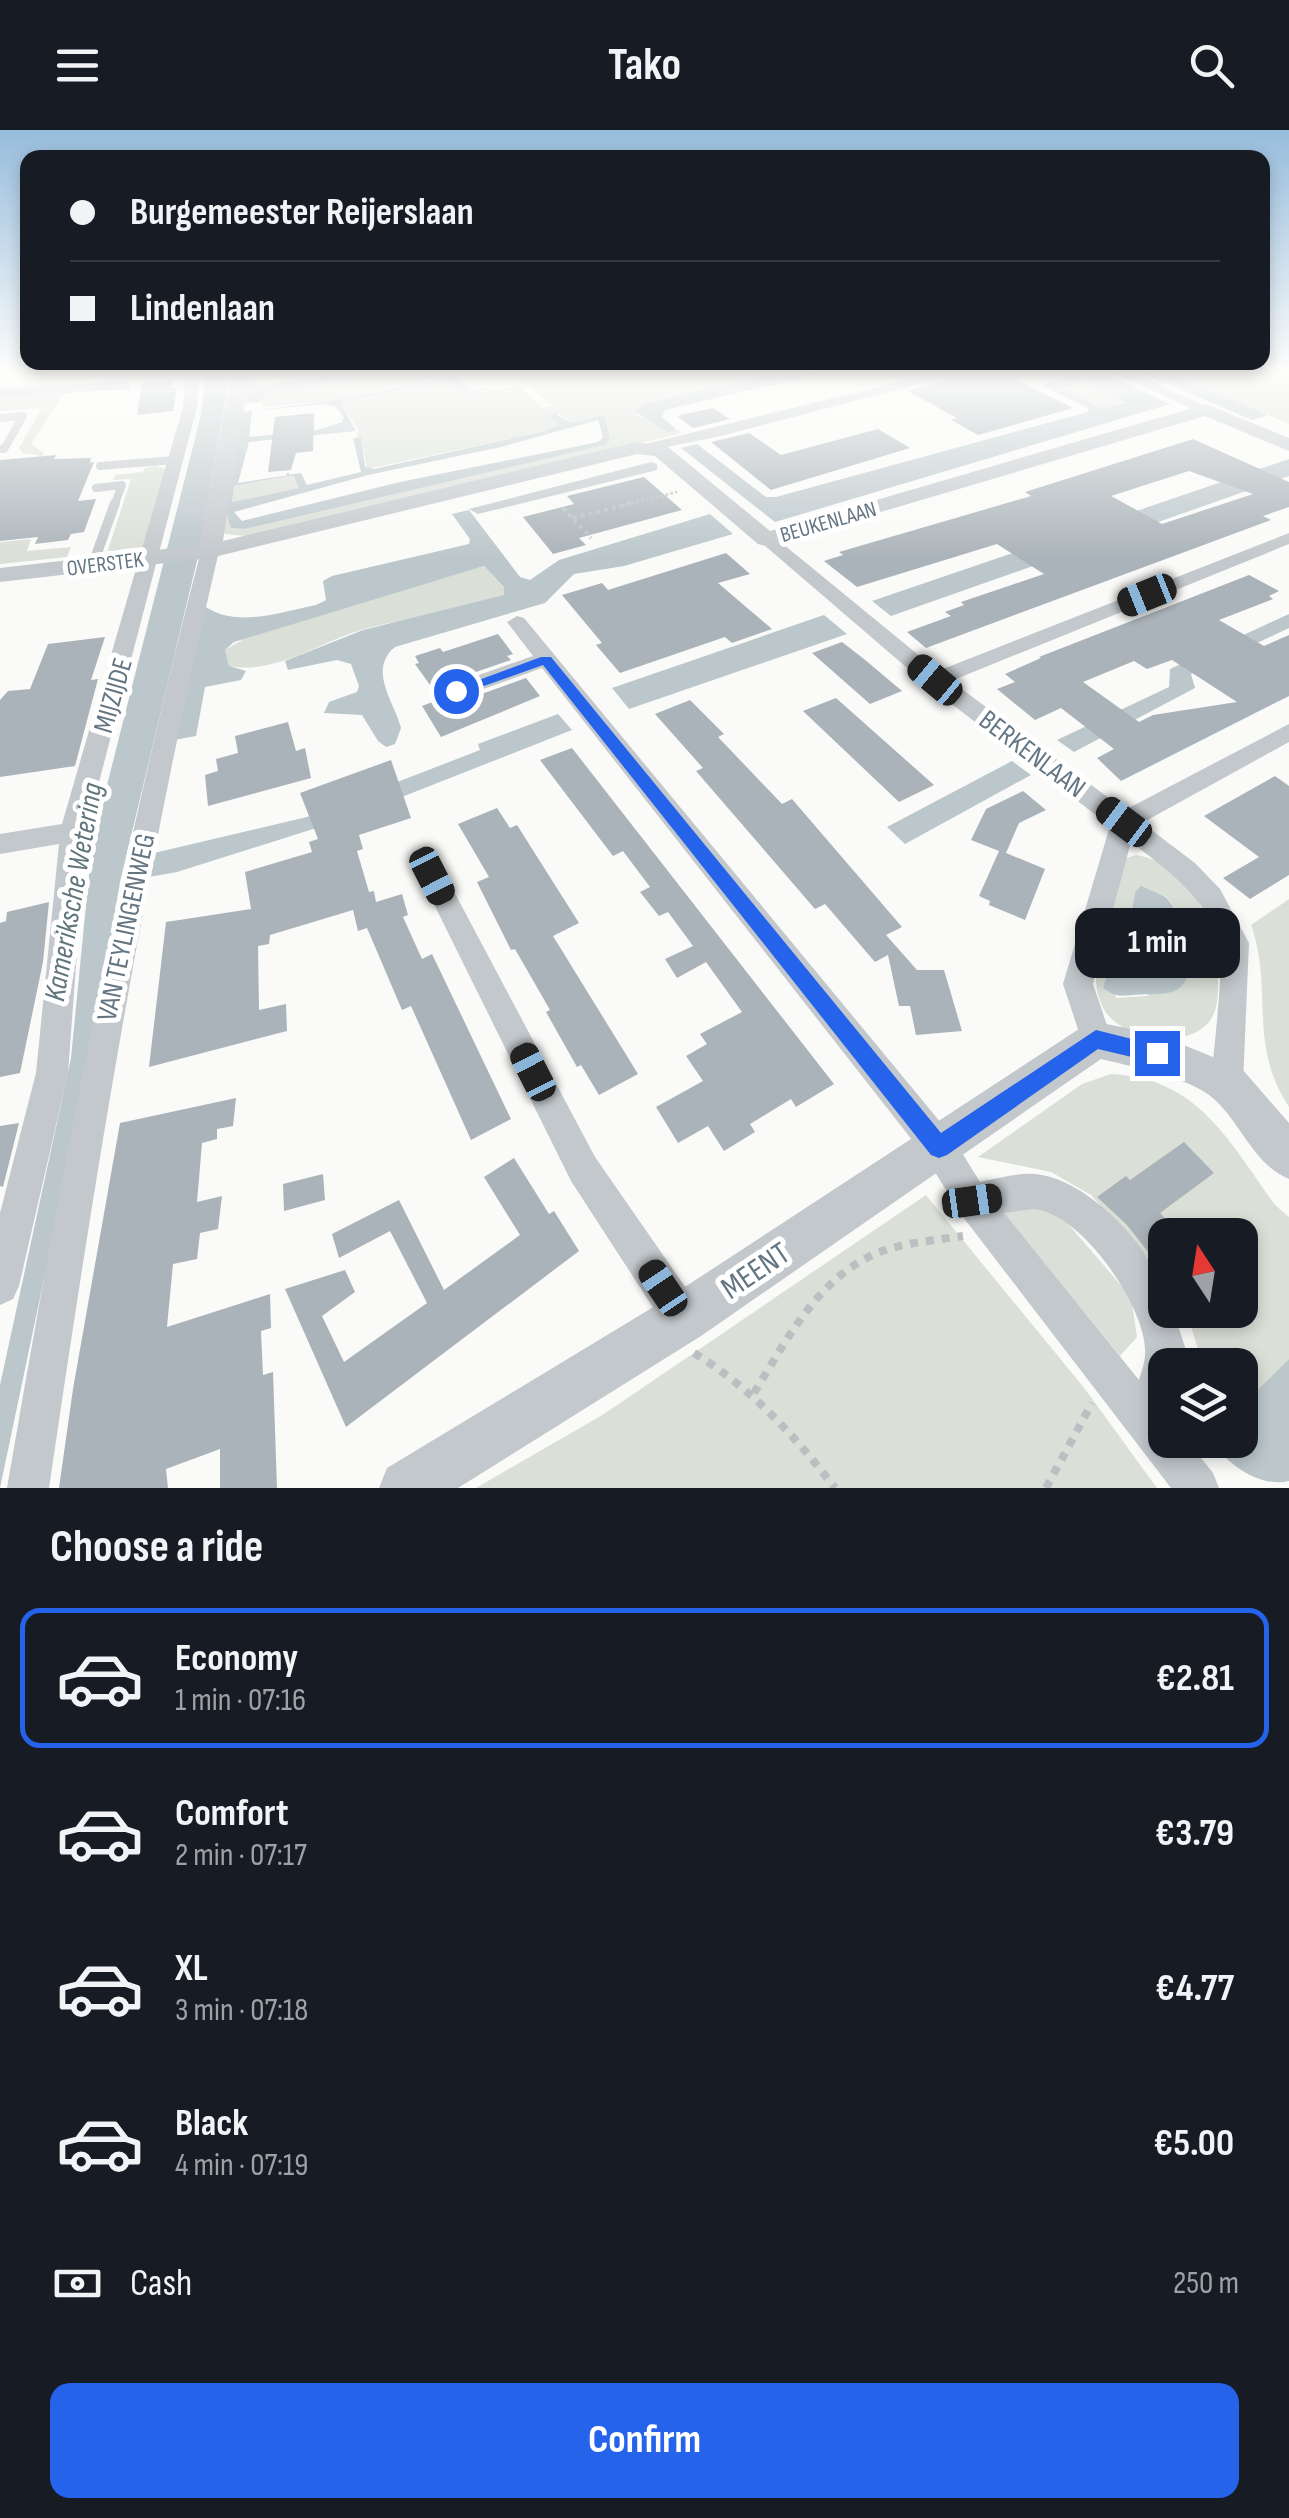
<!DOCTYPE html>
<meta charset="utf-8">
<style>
:root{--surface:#171b24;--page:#20242c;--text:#f1f3f6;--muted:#9ea1a6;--line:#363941;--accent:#2563eb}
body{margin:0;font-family:"Sofia Sans Condensed",sans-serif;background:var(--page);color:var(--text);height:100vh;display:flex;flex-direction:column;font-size:38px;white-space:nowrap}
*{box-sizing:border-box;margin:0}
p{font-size:32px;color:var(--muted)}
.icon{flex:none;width:55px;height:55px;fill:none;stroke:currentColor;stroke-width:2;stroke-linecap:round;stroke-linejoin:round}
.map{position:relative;height:1358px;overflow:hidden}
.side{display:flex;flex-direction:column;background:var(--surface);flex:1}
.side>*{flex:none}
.top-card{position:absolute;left:20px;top:20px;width:1250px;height:220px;border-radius:20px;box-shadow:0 5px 15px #0003;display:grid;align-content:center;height:220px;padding:0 50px;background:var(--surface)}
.needle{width:65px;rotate:348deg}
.tools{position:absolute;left:1148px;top:1088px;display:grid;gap:20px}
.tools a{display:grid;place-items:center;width:110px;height:110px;border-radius:20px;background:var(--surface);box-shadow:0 5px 15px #0003;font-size:50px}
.end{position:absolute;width:45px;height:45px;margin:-22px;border:12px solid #2563eb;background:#fff;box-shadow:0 0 0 5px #fff}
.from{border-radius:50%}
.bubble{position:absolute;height:70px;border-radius:20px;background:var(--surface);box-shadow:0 5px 15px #0003;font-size:32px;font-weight:700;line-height:70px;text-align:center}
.car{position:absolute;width:30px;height:60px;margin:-30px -15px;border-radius:12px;box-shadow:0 0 8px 2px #0007;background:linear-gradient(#222 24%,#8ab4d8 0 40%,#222 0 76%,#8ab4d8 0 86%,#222 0)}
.top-card b{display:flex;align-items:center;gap:35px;height:95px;font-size:38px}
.top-card b+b{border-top:2px solid var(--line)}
.top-card i{width:25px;height:25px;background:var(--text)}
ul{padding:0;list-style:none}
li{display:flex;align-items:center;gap:30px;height:140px;margin:0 20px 15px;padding:0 30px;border:5px solid transparent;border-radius:20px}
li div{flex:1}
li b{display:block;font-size:38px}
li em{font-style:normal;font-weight:700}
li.current{border-color:var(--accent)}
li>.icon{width:90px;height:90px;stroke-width:1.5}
h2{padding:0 50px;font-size:45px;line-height:120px}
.pay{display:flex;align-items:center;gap:25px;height:110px;padding:0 50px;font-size:38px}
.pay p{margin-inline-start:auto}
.button{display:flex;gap:20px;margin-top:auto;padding:20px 50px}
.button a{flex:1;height:115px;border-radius:20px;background:var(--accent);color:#fff;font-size:40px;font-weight:700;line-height:115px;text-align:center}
header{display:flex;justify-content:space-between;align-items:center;height:130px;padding:0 50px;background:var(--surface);font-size:45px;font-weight:700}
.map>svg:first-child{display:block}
.green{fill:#dadfd7;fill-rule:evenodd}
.water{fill:#bbc7cb;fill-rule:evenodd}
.building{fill:#aab3b9;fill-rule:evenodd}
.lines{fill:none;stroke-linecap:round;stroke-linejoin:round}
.path-far2{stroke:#bbbfc2;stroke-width:2.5;stroke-dasharray:2.5 2.5;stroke-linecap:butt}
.path-far1{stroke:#bbbfc2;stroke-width:4;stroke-dasharray:4 4;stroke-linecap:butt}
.path{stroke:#bbbfc2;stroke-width:8;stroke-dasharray:8 8;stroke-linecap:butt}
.service-far1{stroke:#c3c8cc;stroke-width:8}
.service{stroke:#c3c8cc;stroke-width:10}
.minor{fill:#c3c8cc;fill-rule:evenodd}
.tertiary{fill:#c3c8cc;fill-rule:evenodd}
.route{fill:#2563eb}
.labels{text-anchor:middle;stroke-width:10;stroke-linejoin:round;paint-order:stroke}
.far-street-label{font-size:22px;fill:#657683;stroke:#fff}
.street-label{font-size:28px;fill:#657683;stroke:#fff}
.water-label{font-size:30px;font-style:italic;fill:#60757c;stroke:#fff}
.near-street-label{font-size:32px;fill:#657683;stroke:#fff}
</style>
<header><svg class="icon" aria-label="menu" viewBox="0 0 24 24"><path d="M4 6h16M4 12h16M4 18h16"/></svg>Tako<svg class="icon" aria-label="search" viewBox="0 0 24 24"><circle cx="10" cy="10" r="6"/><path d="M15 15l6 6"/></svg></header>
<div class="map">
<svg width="1289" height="1358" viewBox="0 0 1289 1358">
<rect width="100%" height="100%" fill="#fafaf8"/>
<path class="green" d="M399 240H438L443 248 331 271 262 277 263 273H245L259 272 265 265Z
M576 240H785L648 273 634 282 668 303 676 299 682 303 246 406 225 404 220 388 225 376 231 398 245 399 605 315 610 309 605 285 571 293 558 283 561 295 545 301 367 339 361 308 357 307 358 299 339 272 446 251 465 265 520 256 543 278 552 276 520 249Z
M1162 240H1289V294Z
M1086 251 1127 272 1103 280 1062 258Z
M64 263 31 314 44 323 42 326 23 323 19 318 42 278 0 281V267Z
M157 336 167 340 147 416 111 426 107 423 131 349 113 350 115 345 143 342 145 338Z
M294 345 300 358 232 372 234 356Z
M31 409 27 421 71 417 67 427 0 434V412Z
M484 436 504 457 505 465C472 482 401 488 361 500 318 513 274 545 229 536L225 520 249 506Z
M1136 725C1193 734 1217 797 1218 848 1218 863 1219 879 1209 892 1193 910 1174 909 1153 904 1144 902 1131 902 1123 897 1067 868 1113 773 1126 728ZM1135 762 1166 766 1185 793 1175 797 1172 804 1177 814 1188 820 1147 866 1116 868 1110 837 1135 836 1138 830 1126 815Z
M1289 769V977C1247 913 1274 860 1251 795Z
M1111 944C1198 948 1229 1011 1275 1075L1289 1087V1229L1240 1277V1235H1198L1199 1222 1186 1180H1240V1105H1165V1147L1091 1065 1051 1042 978 1027 1082 954Z
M926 1065 1085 1259 1157 1358H476L604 1284Z
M1033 1074 1063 1088 1131 1167 1137 1207 1120 1226 1003 1083Z"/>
<path class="water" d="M207 240H231L197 431 120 752 90 930 0 1358V1255L71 928 92 714 200 289Z
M248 240H256L255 254 260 256 361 240H399L265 265 259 272 245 273Z
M438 240H449L472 260 492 259 465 265 446 251 340 272 356 301 249 312 238 353 301 343 307 355 361 342 353 308 361 307 365 337 374 339 545 301 560 295 549 285 554 283 571 293 605 285 610 309 605 315 245 399 231 398C216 361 243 321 241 282L331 271 442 249ZM324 274 336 277 344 288 342 292 317 300 249 307 252 281ZM598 290 603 307 598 312 400 352 242 391 234 382 368 345 501 317ZM288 346H294L299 358 232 372 234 356Z
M785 240H836L665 280 662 287 676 299 668 303 634 281 648 273Z
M1077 240H1097L1170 274 775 392 681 318 697 314 766 367H776L1088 282V278L1043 256ZM1086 251 1126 273 1102 279 1063 258Z
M1134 240H1162L1268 285 1252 290Z
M131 251 129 259 0 267V258Z
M1289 329V346L891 486 872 471Z
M469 380 520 447 530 450 559 430 710 384 733 404 624 436 574 444 545 473 395 517C367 540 395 573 401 598L395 614 386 617 378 611 362 585 324 583 329 572 357 562 359 556 351 534 337 530 288 540 285 531 363 500 504 465V457L484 436 234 512 225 520 229 536 246 541 241 550 205 557 196 606 174 610 203 475C235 499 281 482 316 475L326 470 323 451 332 446 469 414 470 409 452 384Z
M1289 484V498L1191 544 1195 558 1074 622 1057 610 1169 557 1170 539Z
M824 485 847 504 629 579 612 558Z
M558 584 572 600 351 687 177 742 149 747 154 723 307 687 480 620 478 614Z
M1012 631 1031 645 905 714 887 697Z
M1141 756 1166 767 1185 793 1175 797 1172 804 1177 814 1193 828C1185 871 1168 862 1133 865 1118 866 1116 867 1103 858L1110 837 1127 839 1138 830 1126 815 1135 762Z
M1289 1229V1351C1257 1358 1228 1333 1209 1310H1240V1277Z"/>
<path class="building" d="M976 240H996L1073 278 978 305 951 290 957 288 908 261Z
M173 249 172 258H177L173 281 137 285 142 253Z
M713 278 730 289 693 298 677 286Z
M314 283 313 321 296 323 291 340 268 342 275 287Z
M878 299 910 318 771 360 711 312 749 303 781 325Z
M1193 309 1289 352V377L1263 386 1271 390 926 518 907 502 951 486 945 482 964 475 961 472 1044 444 997 414 857 457 824 431 843 425 839 422 1031 366 1025 362ZM1189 341 1253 364 1162 394 1111 366Z
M56 325 54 329 91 328 90 333 94 332 78 371 96 369 84 402 71 404 68 410 35 414 38 407 0 411V330Z
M644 347 682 380 579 408 586 415 553 424 523 387 574 374 567 366Z
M726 423 750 444 718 453 772 499 732 513 725 507 620 543 596 515 602 513 562 465 602 453 608 460Z
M1249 445 1279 461 1269 466 1273 469 1219 490 1264 516 1289 505V566L1121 651 1097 628 1114 619 1061 578 1035 590 997 559 1015 552 1005 544 1041 528 1039 527ZM1172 530 1237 572 1153 585 1139 592 1083 552 1134 531 1147 539Z
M498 504 513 524 507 526 511 530 447 552 442 559 445 568 465 570 526 548 540 566 441 607 422 576 440 569 415 534 419 533 415 526 440 518 443 522Z
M105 507 91 550 98 549 75 636 0 647V570L8 561 30 559 48 514Z
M842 512 864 529 902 561 870 574 812 523Z
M836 568 934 655 899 672 803 581Z
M690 570 724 604 718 607 782 674 792 669 902 797 886 805 917 840H944L962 901 916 905 910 876H899L888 825 875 832 825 774 815 779 696 641 703 638 655 584Z
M288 592 296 621 305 618 311 648 208 676 205 645 218 641 216 629 238 623 235 606Z
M572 618 834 954 796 977 791 969 750 994 755 1002 724 1021 708 996 678 1013 656 977 703 951 686 926 707 914 700 904 742 882 706 832 677 848 665 829 693 816 668 782 659 786 640 762 650 757 623 721 613 726 540 630Z
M391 630 411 688 359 705 363 719 357 721 369 762 374 761 376 772 402 764 408 785 403 787 422 829 432 824 511 989 471 1010 411 876 402 880 367 798 358 801 353 780 270 805 269 814 258 816 259 880 286 874 287 901 149 937 166 792 251 779 245 742 312 722 309 712 318 709 300 663Z
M1275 646 1289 656V745L1250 769 1223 748 1259 727 1204 686Z
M1023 661 1046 680 1019 693 1006 723 1045 739 1025 790 989 775 990 771 979 766 999 721 971 710 986 679Z
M497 678 510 698 517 695 579 793 553 806 638 944 599 965 581 935 577 937 546 882 550 880 515 819 511 820 477 752 489 747 458 694Z
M49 772 43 832 20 943 0 947V793L6 791 7 782Z
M236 968 233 996 217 999V1009L202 1013 197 1072 222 1066 218 1099 200 1103 197 1129 173 1134 167 1197 270 1164 271 1198 261 1201 263 1245 273 1242 277 1358H220V1319L166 1339 168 1358H59L73 1259 120 993Z
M19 993 3 1057 0 1056V996Z
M1184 1012 1214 1043 1160 1083 1180 1105H1165V1143L1126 1094 1097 1067 1126 1046 1130 1050Z
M514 1028 549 1084 554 1081 579 1121 346 1297 285 1159 345 1140 355 1162 322 1186 344 1232 427 1173 390 1101 339 1128 332 1104 399 1070 444 1160 520 1105 484 1047Z
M323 1044 325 1070 284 1081 283 1054Z"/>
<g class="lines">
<path class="path-far2" d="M519 240 541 255 594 246
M288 343V347
M622 376 677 362"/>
<path class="path-far1" d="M563 378 591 408
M573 388 632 373"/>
<path class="path" d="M694 1223C751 1258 794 1305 835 1358
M754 1263C787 1209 821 1142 885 1120 910 1112 937 1110 963 1106
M1046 1358 1092 1273"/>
<path class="service-far1" d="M0 288 23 286 4 319H0
M100 336 175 330
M96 358 122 355 114 376"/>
<path class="service" d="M93 434 115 373"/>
<path class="minor" d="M186 240H200L197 277 86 702 68 943 19 1156 13 1169 0 1175V1083L36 943 59 714 0 724V704L62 694 183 277Z
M947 240H972L721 306 637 323 629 318Z
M1108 240H1127L1213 280 1201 283Z
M651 332 657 334V340L478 384 469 379Z
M1289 403V414L951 551 1125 680 1289 594V612L1142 693 1195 733 1220 759 1249 813 1243 953 1238 964 1227 968 1216 964 1211 953C1213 926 1225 830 1219 811 1206 767 1166 739 1131 712L1093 854 1112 910 1107 920 1096 924 1085 920 1063 854 1110 696 927 555 757 409 760 405H772L938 541Z
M210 416 219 421C146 731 95 1043 49 1358H7C61 1043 120 730 201 421Z
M517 486 524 488 951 1005 980 1052C999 1048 1022 1041 1042 1045 1093 1054 1165 1127 1165 1180H1173L1185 1217 1183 1235H1165V1310H1187L1213 1343 1219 1358H1171L960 1083 927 1029 542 538 464 566H448L445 561 448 556 533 526 507 492ZM1033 1079C1080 1081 1144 1175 1145 1219 1146 1230 1142 1240 1139 1250L1004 1083Z
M433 736 442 739 595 1027 697 1174 702 1188 697 1202 683 1207 669 1202 571 1051 420 746 424 739Z"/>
<path class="tertiary" d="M232 240H250L223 411 637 312 668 317 770 401 1206 274 1289 308V321L1205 286 766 416 758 414 655 326 637 324 210 428 0 452V438L199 415Z
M1096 892 1157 904 1242 939 1289 993V1049C1254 1035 1241 993 1214 969 1188 946 1133 937 1101 929L701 1206 458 1358H379L387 1338 665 1170 1082 897Z"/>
</g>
<linearGradient id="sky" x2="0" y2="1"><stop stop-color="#96bcdc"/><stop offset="0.56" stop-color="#fdfdfc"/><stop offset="1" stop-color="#fdfdfc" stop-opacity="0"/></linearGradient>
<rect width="1289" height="430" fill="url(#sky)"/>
<path class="route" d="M541 527H551L941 1003 1096 900 1164 917V930L1157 933 1098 919 947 1025 939 1028 931 1025 543 535 461 564 449 561Z"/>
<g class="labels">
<g class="far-street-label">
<text transform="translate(828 391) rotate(-16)" y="8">BEUKENLAAN</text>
<text transform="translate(105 433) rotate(-7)" y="8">OVERSTEK</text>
</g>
<g class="street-label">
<text transform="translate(112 565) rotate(-74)" y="10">MIJZIJDE</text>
<text transform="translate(1033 623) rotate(37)" y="10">BERKENLAAN</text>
<text transform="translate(125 797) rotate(-78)" y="10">VAN TEYLINGENWEG</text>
</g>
<g class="water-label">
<text transform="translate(73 762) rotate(-80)" y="10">Kameriksche Wetering</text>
</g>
<g class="near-street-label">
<text transform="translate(755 1140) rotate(-34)" y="11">MEENT</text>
</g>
</g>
</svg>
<div class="tools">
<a><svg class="needle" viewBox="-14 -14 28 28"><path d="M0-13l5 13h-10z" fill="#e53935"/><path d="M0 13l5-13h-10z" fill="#9ea1a6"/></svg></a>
<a><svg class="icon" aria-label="layers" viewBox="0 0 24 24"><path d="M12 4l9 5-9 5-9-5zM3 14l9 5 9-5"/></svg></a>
</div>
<i class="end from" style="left:456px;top:561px"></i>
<i class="end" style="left:1157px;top:923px"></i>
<div class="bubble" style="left:1075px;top:778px;width:165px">1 min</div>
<i class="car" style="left:1147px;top:465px;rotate:248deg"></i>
<i class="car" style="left:935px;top:550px;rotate:310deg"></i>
<i class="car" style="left:1124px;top:692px;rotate:307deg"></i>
<i class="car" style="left:432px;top:746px;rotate:153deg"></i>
<i class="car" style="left:533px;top:942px;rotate:333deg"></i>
<i class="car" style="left:972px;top:1071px;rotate:82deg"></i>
<i class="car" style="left:663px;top:1158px;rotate:326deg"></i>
<div class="top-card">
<b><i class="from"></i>Burgemeester Reijerslaan</b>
<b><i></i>Lindenlaan</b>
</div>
</div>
<section class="side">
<h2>Choose a ride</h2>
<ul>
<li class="current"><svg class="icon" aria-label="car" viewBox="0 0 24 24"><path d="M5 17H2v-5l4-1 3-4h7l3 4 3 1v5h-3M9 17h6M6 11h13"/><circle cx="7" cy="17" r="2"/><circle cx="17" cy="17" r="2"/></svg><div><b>Economy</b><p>1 min · 07:16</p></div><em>€2.81</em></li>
<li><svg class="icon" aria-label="car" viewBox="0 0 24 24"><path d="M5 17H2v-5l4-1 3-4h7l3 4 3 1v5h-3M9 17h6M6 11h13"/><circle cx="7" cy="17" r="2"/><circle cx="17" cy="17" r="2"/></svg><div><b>Comfort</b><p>2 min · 07:17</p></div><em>€3.79</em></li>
<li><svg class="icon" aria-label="car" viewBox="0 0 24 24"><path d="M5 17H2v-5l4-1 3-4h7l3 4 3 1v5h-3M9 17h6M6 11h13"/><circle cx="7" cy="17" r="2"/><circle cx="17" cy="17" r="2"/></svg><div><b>XL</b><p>3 min · 07:18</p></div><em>€4.77</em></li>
<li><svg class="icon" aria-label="car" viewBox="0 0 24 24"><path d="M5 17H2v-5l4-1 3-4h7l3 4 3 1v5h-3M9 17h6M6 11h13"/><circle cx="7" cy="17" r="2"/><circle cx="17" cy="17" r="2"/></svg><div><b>Black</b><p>4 min · 07:19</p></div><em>€5.00</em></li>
</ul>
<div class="pay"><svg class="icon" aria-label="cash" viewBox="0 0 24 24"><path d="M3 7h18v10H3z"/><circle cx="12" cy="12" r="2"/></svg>Cash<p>250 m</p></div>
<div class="button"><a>Confirm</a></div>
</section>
